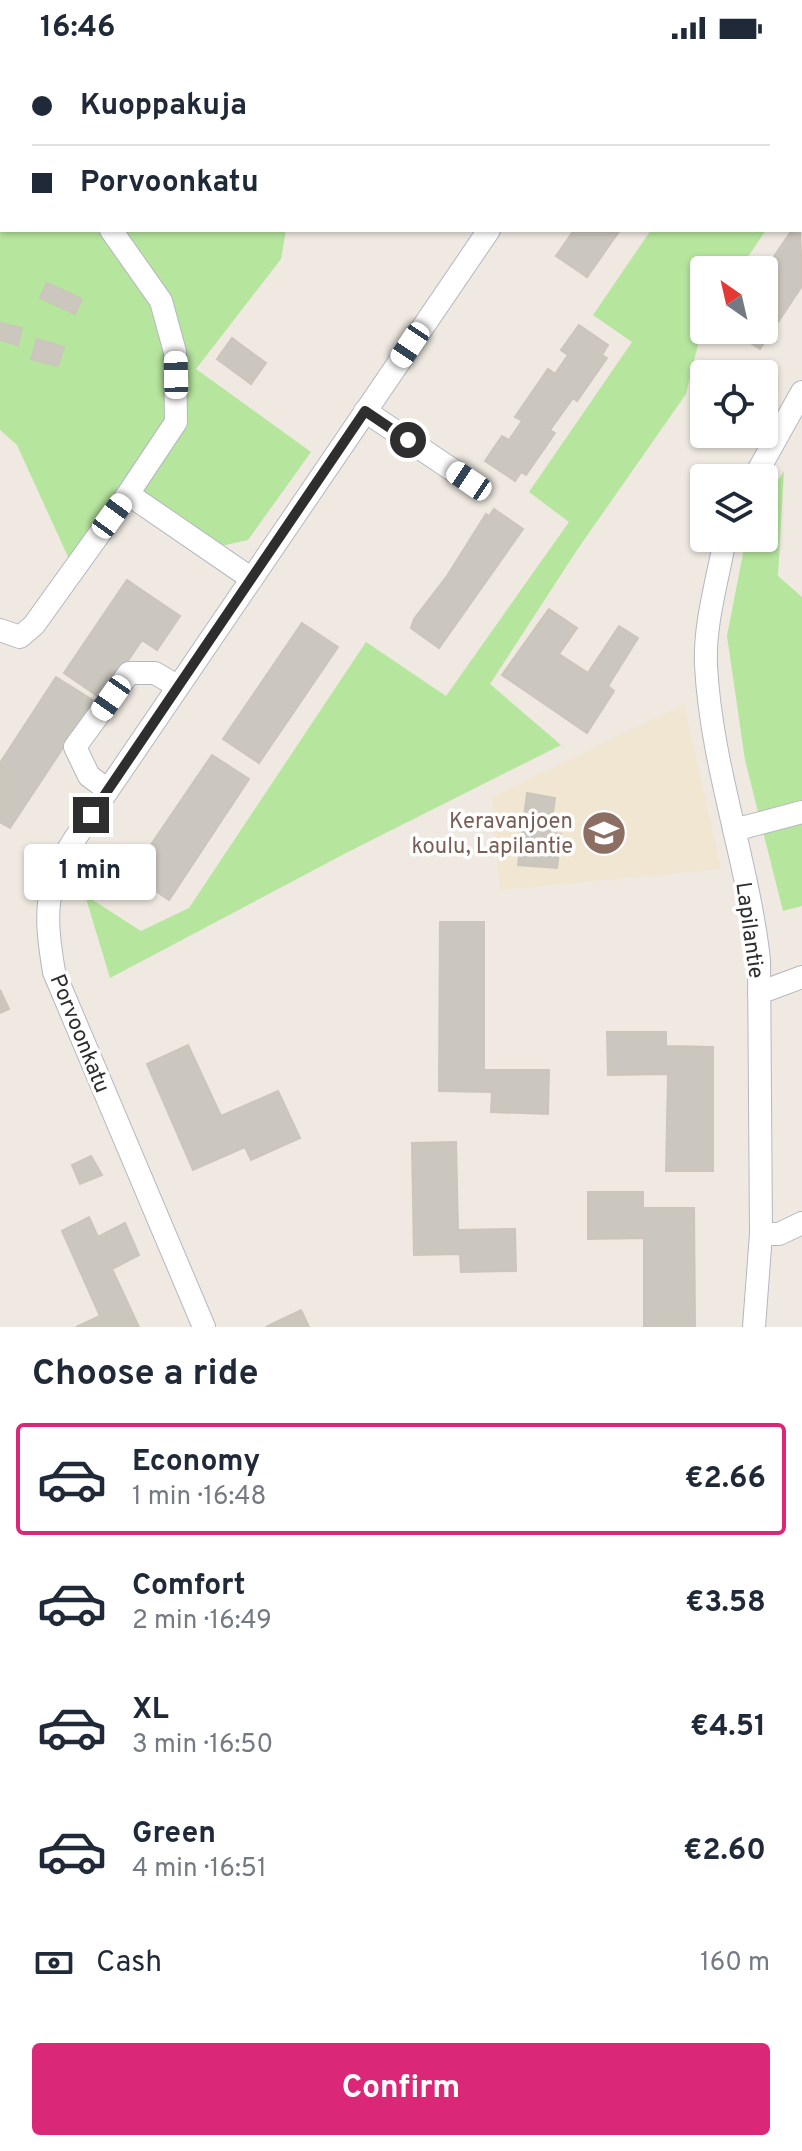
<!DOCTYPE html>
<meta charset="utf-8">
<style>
:root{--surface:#fff;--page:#f6f6f7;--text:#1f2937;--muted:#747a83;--line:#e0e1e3;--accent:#db2777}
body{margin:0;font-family:Overpass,sans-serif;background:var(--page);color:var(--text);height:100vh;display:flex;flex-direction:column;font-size:30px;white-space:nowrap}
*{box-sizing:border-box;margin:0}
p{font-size:26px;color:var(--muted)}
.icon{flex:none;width:44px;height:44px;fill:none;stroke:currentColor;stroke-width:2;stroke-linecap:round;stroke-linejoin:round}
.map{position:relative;height:1271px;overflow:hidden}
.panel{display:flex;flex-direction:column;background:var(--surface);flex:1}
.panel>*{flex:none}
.top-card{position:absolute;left:0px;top:0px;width:802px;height:176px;box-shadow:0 2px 6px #0004;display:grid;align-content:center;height:176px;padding:0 32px;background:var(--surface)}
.needle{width:52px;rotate:326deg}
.tools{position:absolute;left:690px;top:200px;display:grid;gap:16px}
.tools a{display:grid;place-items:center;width:88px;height:88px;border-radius:8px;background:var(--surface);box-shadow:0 2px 6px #0004;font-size:40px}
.end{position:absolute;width:36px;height:36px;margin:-18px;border:10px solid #2e2e2e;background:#fff;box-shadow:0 0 0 4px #fff}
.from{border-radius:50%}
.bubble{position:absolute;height:56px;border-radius:8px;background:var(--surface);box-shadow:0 2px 6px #0004;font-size:26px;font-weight:700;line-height:56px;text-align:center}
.car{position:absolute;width:24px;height:48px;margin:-24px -12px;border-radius:10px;box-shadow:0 0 6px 2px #0007;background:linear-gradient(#fff 24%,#345 0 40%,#fff 0 76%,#345 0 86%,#fff 0)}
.top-card b{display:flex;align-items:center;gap:28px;height:76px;font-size:30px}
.top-card b+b{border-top:2px solid var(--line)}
.top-card i{width:20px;height:20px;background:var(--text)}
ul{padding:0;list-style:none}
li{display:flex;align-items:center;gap:24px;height:112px;margin:0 16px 12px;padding:0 16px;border:4px solid transparent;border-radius:8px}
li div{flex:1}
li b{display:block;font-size:30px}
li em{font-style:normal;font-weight:700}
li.active{border-color:var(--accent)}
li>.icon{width:72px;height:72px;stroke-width:1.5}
h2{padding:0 32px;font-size:36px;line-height:96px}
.pay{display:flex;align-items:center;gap:20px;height:88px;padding:0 32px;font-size:30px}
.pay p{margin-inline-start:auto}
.primary-button{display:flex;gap:16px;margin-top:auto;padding:16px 32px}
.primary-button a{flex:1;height:92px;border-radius:8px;background:var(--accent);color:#fff;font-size:32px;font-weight:700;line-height:92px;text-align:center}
.status{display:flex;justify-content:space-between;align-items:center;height:56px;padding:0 40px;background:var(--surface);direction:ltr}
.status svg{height:22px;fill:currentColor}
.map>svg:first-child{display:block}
.education{fill:#f0e6d1}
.green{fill:#b6e59e}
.building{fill:#cbc7bf;stroke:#cbc5ba;stroke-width:2}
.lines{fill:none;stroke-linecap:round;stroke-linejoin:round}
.minor-casing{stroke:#b4b7c1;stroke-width:24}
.minor{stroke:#fff;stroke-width:22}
.route{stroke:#2e2e2e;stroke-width:10}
.labels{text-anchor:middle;stroke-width:7;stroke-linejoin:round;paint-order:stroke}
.education-label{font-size:22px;fill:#785e54;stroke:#fff;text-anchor:end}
.street-label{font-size:22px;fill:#2e2e2e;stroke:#fff}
</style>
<div class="status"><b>16:46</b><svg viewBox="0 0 49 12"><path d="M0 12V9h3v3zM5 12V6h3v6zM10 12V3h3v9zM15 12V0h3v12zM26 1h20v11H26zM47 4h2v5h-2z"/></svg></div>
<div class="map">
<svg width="802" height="1271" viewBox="0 0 802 1271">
<rect width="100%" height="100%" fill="#efe9e1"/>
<path class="education" d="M684 648 721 813 500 834 492 741Z"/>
<path class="green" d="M0 0H317L2 2V174H286L281 203 196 313 311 396 248 484 221 490 128 425 69 503 17 389 0 374Z
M651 174H766L739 214H704V264L686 338 577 494 490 628 561 689 346 797 110 922 85 839 141 875 189 852 366 586 446 640 569 466 529 436 632 286 593 259Z
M784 415 778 520 802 541V850L783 855 745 704 727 580 746 482H764V445Z"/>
<path class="building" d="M800 171 802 230 760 293 731 274H764V215L792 174Z
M574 174H620L587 221 556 200Z
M47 227 82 243 75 258 40 242Z
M0 267 22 272 18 289 0 284Z
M579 269 608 289 602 299 607 302 577 345 573 342 550 374 555 377 526 419 521 416 515 425 485 405 502 380 509 384 522 365 515 361 548 313 555 318 568 299 561 294Z
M232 282 266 307 251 328 217 303Z
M37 283 64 291 58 310 31 303Z
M494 453 523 473 439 592 411 572 414 563 447 520 486 458 489 460Z
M127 524 180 560 157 594 142 584 102 643 64 617Z
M549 553 577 572 559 598 588 617 619 570 638 582 608 630 614 635 587 677 502 619Z
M302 567 338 591 259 707 223 683Z
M56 621 94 645 10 772 0 766V707Z
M212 699 249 723 169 844 131 818Z
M527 737 555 742 550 777 561 778 557 812 518 809Z
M440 866H484V1014H549L548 1058 491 1056 492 1036 439 1035Z
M0 934 9 953 0 957Z
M607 976H666V990L713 991V1115H666L668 1018 608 1019Z
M188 989 221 1060 278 1035 300 1082 251 1104 245 1091 193 1114 147 1008Z
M456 1086 458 1174 515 1173 516 1215 461 1216 460 1198 414 1199 412 1087Z
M91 1100 102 1119 80 1128 72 1109Z
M588 1136H643V1152H694L695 1271H644V1182L588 1183Z
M89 1161 98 1181 125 1167 139 1199 112 1213 139 1271H76L100 1260 62 1175Z
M301 1254 309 1271H266Z"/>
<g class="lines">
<g class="minor-casing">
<path id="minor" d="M107 2 110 0
M605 2 607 0
M111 174 161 245 175 296 176 366 128 438
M365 355 469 425
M754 422 802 336
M725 482C718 523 704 568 706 609 711 709 748 805 759 904L761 1178 754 1271
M0 574 20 581 34 569 128 438 252 523
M108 734 89 720 75 691 129 617H155L177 630
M734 774 802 756
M759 937 802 921
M761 1178H779L802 1167
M204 1271 54 916C45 861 43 832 74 784L489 174"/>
</g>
<use href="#minor" class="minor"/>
</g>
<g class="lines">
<path class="route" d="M91 759 365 355 408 384"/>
</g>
<defs>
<g id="school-disc" transform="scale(2.3)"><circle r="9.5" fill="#8d6e63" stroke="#fff"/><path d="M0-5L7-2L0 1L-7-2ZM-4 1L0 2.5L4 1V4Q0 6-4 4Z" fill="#fff"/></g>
</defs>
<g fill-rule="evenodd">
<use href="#school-disc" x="604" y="777"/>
</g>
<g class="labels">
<g class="education-label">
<text x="573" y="772">Keravanjoen<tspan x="573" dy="25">koulu, Lapilantie</tspan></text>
</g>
<g class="street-label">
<text transform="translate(751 874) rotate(82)" y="8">Lapilantie</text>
<text transform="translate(81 977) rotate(68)" y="8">Porvoonkatu</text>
</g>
</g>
</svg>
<div class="tools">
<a><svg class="needle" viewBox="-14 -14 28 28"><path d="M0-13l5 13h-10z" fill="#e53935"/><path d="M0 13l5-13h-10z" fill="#747a83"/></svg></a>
<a><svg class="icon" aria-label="locate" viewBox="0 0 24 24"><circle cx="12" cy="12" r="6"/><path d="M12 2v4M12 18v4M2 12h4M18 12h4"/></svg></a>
<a><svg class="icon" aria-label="layers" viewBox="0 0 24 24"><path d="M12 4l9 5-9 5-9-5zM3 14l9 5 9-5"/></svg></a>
</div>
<i class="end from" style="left:408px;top:384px"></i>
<i class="end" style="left:91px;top:759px"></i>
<div class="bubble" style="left:24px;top:788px;width:132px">1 min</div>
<i class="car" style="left:410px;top:289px;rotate:214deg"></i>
<i class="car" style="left:176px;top:319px;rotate:359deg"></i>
<i class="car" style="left:469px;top:425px;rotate:304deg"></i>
<i class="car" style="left:112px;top:460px;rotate:36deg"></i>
<i class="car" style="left:111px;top:642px;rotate:215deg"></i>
<div class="top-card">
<b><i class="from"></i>Kuoppakuja</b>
<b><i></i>Porvoonkatu</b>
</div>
</div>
<section class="panel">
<h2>Choose a ride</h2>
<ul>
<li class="active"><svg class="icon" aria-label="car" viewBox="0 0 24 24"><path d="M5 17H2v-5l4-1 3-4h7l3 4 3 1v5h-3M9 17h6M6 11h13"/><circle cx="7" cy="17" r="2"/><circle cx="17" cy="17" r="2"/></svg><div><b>Economy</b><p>1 min · 16:48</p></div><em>€2.66</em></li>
<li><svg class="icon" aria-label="car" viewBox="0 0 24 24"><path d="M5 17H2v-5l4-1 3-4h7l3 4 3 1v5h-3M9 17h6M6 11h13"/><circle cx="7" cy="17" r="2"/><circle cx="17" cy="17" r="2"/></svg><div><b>Comfort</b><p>2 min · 16:49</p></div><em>€3.58</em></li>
<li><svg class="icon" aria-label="car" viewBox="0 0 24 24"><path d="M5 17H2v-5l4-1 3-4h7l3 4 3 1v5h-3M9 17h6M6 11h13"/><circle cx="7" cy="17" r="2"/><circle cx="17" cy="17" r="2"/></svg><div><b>XL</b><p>3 min · 16:50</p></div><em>€4.51</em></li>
<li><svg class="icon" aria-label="car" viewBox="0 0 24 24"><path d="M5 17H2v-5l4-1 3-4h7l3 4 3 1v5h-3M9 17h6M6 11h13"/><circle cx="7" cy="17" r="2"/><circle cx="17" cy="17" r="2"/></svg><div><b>Green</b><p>4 min · 16:51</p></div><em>€2.60</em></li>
</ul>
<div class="pay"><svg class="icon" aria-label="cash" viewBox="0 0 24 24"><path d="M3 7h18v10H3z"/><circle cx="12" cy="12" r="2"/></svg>Cash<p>160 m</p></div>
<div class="primary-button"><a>Confirm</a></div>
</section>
